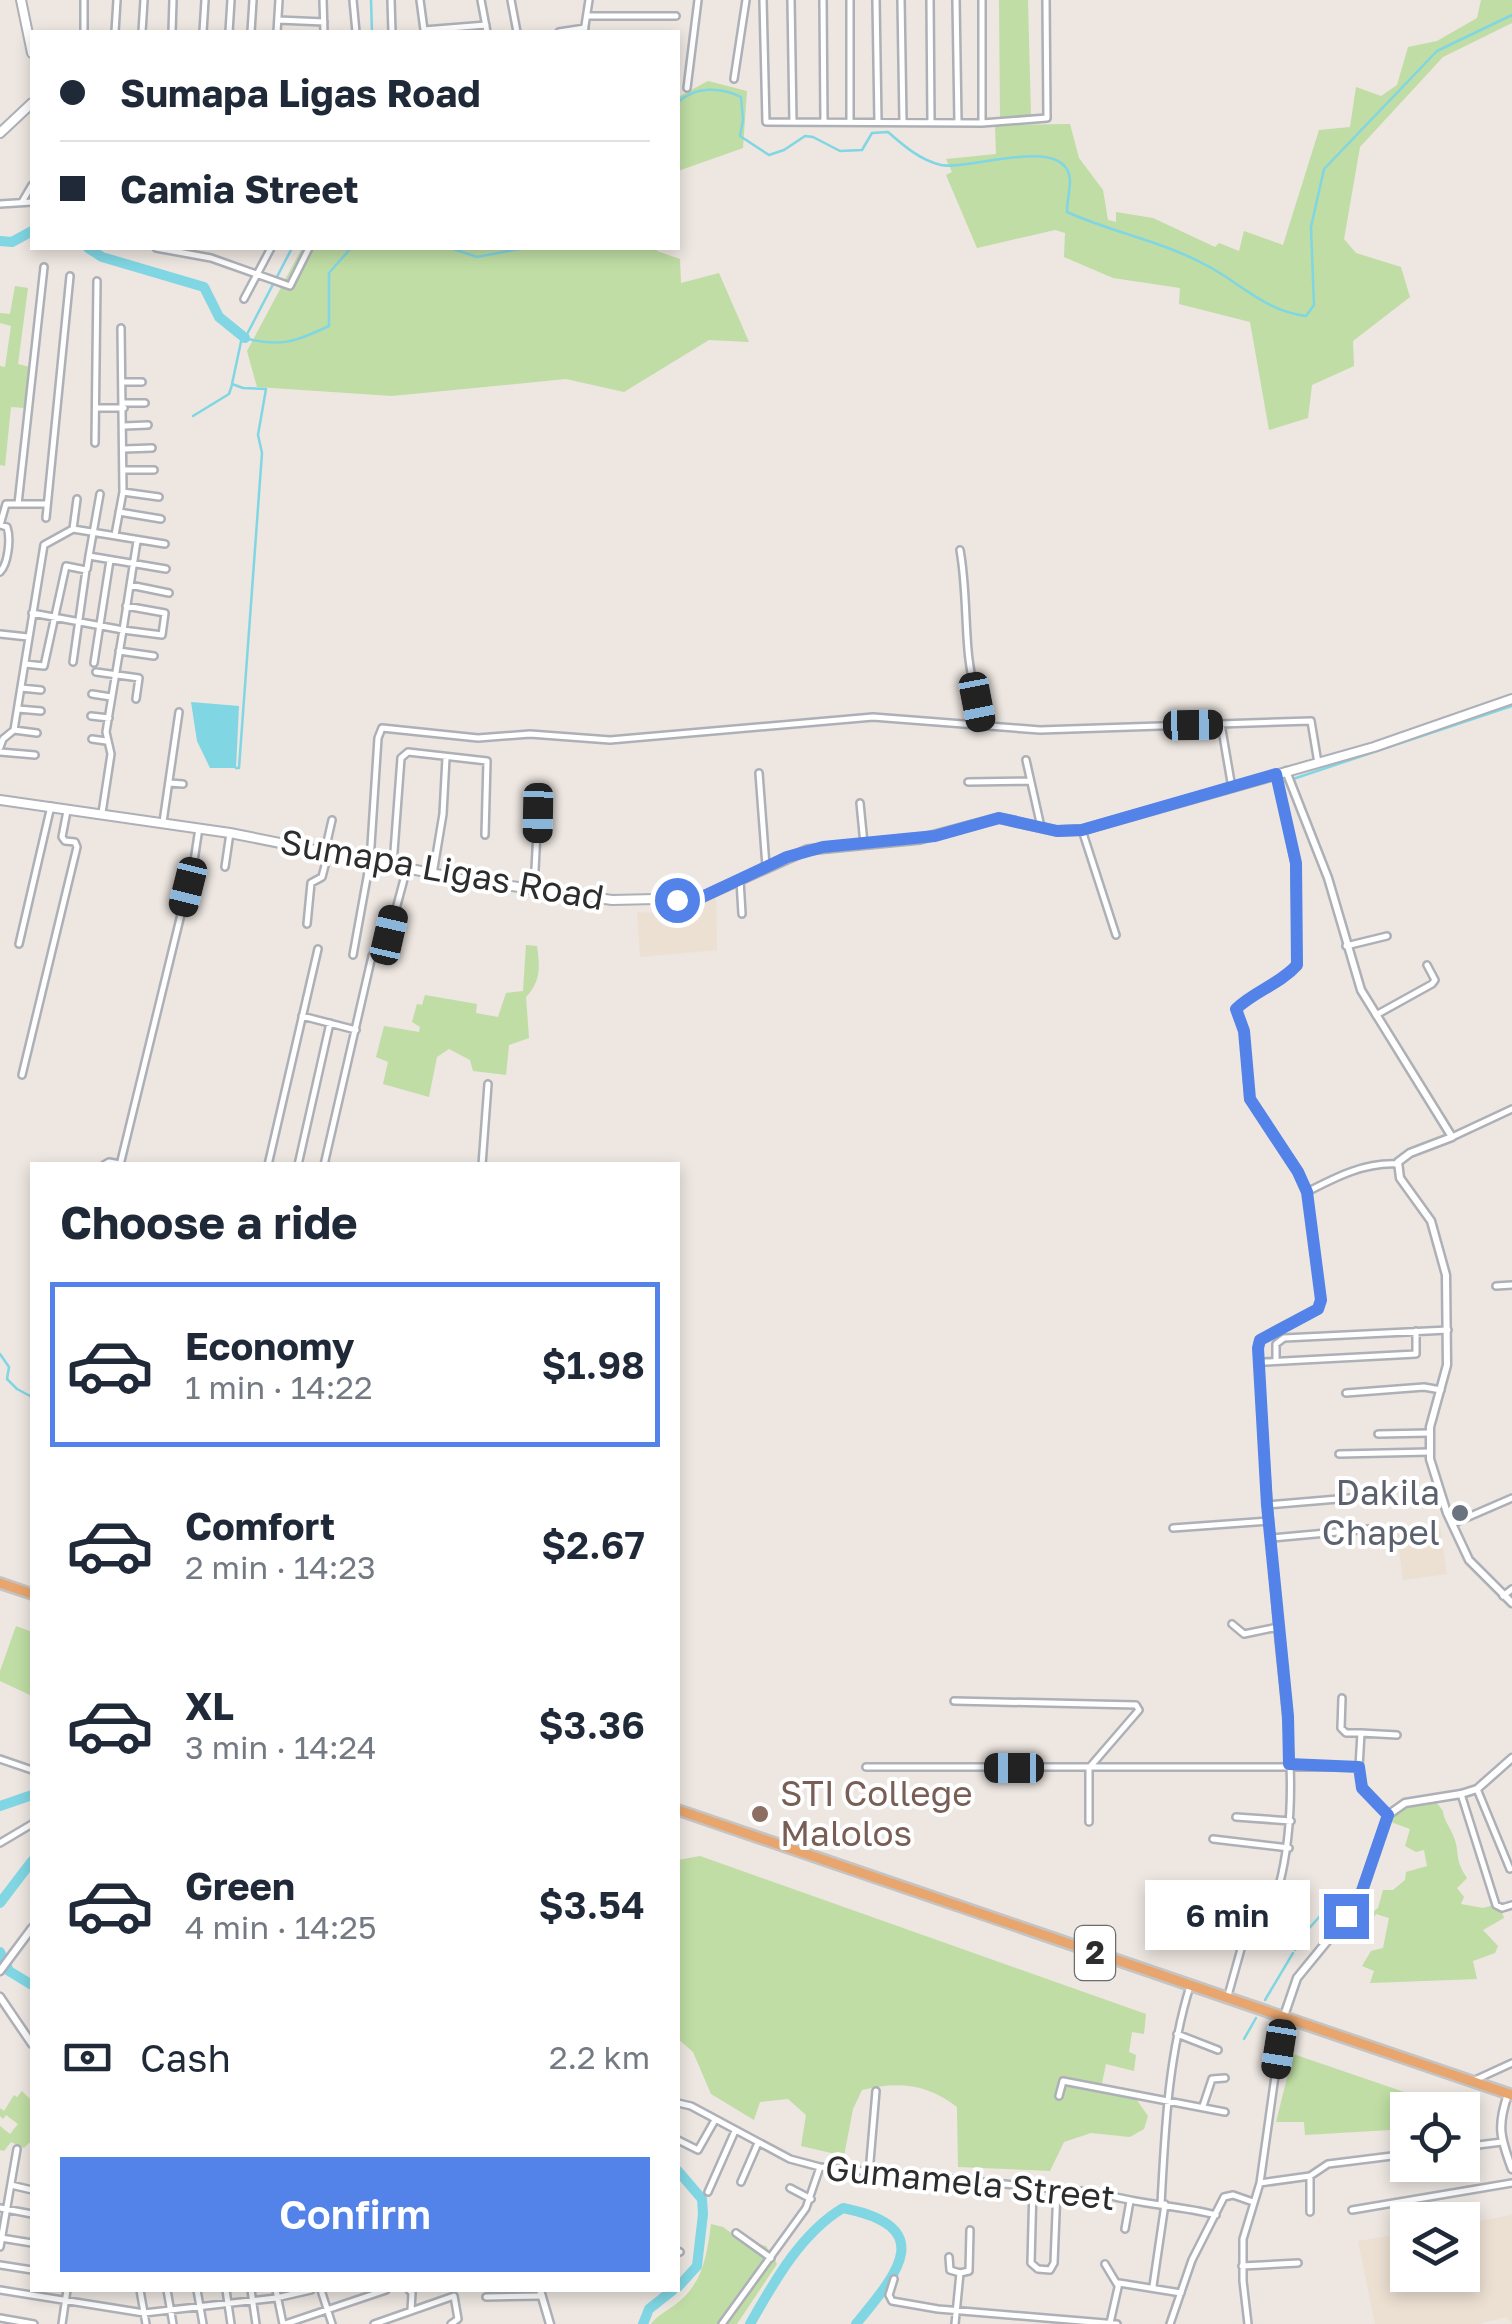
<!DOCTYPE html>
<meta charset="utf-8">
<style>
:root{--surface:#fff;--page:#f2f2f3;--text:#1f2937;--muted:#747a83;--line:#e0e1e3;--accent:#5382e8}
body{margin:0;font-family:"Golos Text",sans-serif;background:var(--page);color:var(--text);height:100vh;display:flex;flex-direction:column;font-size:38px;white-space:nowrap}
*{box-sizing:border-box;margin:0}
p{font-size:32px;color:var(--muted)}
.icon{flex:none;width:55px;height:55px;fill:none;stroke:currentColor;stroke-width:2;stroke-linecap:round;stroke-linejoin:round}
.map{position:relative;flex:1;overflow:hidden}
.drawer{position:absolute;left:30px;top:1162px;width:650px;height:1130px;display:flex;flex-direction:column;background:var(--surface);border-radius:0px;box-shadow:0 5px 15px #0003}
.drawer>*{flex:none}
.top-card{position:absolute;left:30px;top:30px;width:650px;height:220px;border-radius:0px;box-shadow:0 5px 15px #0003;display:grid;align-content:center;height:220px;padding:0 30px;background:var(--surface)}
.controls{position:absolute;left:1390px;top:2092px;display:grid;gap:20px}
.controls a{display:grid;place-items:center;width:90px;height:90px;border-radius:0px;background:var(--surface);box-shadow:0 5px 15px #0003;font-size:50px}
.end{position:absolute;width:45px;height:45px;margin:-22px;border:12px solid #5382e8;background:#fff;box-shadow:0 0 0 5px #fff}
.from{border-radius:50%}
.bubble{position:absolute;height:70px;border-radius:0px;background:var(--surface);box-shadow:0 5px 15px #0003;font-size:32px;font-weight:600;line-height:70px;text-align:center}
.car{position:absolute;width:30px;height:60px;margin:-30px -15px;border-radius:12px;box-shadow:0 0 8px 2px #0007;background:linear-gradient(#222 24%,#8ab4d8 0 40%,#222 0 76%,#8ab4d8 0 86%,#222 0)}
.top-card b{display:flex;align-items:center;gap:35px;height:95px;font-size:38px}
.top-card b+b{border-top:2px solid var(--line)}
.top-card i{width:25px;height:25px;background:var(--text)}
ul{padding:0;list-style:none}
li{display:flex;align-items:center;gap:30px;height:165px;margin:0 20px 15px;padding:0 10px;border:5px solid transparent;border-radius:0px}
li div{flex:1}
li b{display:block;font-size:38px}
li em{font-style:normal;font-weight:600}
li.active{border-color:var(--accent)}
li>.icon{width:90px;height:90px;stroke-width:1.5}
h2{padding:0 30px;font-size:45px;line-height:120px}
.pay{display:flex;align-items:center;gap:25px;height:110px;padding:0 30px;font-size:38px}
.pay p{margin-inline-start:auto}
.action{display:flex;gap:20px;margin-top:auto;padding:20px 30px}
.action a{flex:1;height:115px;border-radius:0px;background:var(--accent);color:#fff;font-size:40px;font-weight:600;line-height:115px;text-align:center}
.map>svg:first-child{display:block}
.education{fill:#ece0d2}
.green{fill:#bfdda4}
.water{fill:#80d6e3}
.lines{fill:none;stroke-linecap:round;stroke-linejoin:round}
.stream{stroke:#80d6e3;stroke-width:2.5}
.river{stroke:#80d6e3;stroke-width:10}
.minor-casing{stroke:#adb0b7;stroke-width:10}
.tertiary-casing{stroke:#adb0b7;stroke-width:11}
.secondary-casing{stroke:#adb0b7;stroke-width:12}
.trunk-casing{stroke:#c4c4c4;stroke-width:14}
.minor{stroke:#fff;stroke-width:5}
.tertiary{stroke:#fff;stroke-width:6}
.secondary{stroke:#fff;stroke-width:8}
.trunk{stroke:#e8a66e;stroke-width:9}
.route{stroke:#5382e8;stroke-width:12}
.worship-dot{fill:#6b7280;stroke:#fff;stroke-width:4}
.education-dot{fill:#8d6e63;stroke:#fff;stroke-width:4}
.labels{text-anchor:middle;stroke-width:8;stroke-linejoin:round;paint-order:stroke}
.shield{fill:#fff;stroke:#6c6c6c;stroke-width:2.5}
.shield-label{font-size:32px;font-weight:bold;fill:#2d2d2d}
.street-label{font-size:35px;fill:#2d2d2d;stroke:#fff}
.worship-label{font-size:35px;fill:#5b616d;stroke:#fff;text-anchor:end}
.education-label{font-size:35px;fill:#785e54;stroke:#fff;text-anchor:start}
</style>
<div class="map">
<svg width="1512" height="2324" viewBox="0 0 1512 2324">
<rect width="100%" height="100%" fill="#ede6e1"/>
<path class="education" d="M716 898 717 950 640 957 637 912 653 913V902Z
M1440 1526 1447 1574 1403 1580 1397 1532Z
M1512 2215V2324L1507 2317 1478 2324H1375L1358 2241 1407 2233 1408 2275H1462L1463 2224Z"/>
<path class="green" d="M999 0H1028L1031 118 1000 119Z
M1481 0H1512V23L1443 57 1360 147 1344 239 1356 253 1401 267 1410 297 1353 341 1354 366 1312 385 1308 418 1269 430 1250 322 1179 304 1180 288 1113 278 1064 257 1065 233 1055 230 977 248 946 175 952 172 946 159 996 154 995 125 1070 124 1079 158 1103 190 1108 220 1116 222V212L1153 218 1215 247 1219 243 1239 251 1244 231 1283 245 1319 130 1350 127 1356 87 1381 96 1397 85 1408 47 1437 41 1477 18Z
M708 81 747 91 743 148 678 171V97Z
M302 248H657V251L680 259 681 283 719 273 749 342 709 340 624 392 566 379 392 396 257 387 247 351Z
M15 286 28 288 18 364 30 367 25 408 11 407 5 466 0 465V366L5 367 11 326 0 323V313L10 314Z
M526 945 537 946C540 967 541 981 526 997L529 1038 509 1045 506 1075 473 1071 470 1060 449 1049 437 1057 429 1097 383 1084 388 1062 376 1057 384 1026 419 1032 420 1027 412 1022 417 1004 422 1005 425 995 477 1004 476 1013 498 1017 506 993 523 991Z
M16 1626 32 1632V1696L0 1681V1671Z
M1429 1802H1436L1443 1811C1444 1821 1449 1825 1453 1835 1461 1854 1453 1857 1467 1878L1457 1888 1464 1897 1461 1904 1483 1908 1494 1905 1501 1909 1504 1918 1483 1930 1498 1946 1495 1953 1473 1961 1477 1979 1370 1983 1374 1971 1362 1966 1371 1951 1383 1948 1389 1918 1376 1914 1365 1931 1355 1924 1359 1910 1373 1912 1378 1908 1383 1890H1393L1405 1880 1406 1872 1427 1866 1424 1850 1416 1852 1405 1846 1410 1829 1391 1822 1388 1818 1408 1804Z
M700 1856 1146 2014 1144 2034 1132 2032 1129 2052 1136 2055 1134 2071 1106 2064 1101 2088 1134 2096 1148 2116 1144 2129 1130 2137 1091 2133 1064 2142 1050 2171 958 2167 957 2107C928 2084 898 2081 862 2090L853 2109 844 2156 801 2146 806 2115 788 2099 760 2102 754 2120 711 2094 693 2052 678 2039V1860Z
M1293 2054 1457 2110H1408L1407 2129 1305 2135 1304 2122H1276Z
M22 2091 32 2101V2140L24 2148 11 2142 4 2151 0 2150V2126L10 2134 18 2124 6 2115 3 2119 0 2116V2108L4 2111 14 2095 17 2097Z
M711 2224 723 2227 741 2240 766 2246 777 2264 737 2324H651C658 2315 667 2311 676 2304 703 2284 707 2255 711 2224Z"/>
<path class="water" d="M191 702 239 706 236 768H210L197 741Z"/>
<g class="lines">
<path class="stream" d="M371 0 372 32
M678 102C696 86 721 87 741 97L743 120 740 136 769 155 784 150 805 136 813 137 840 151 862 150 872 133 888 132C904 146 920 160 941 165 969 171 1067 133 1070 180 1070 190 1067 202 1067 212 1111 232 1161 241 1204 264 1240 282 1264 311 1306 316L1314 305 1311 227 1324 169 1437 51 1512 15
M292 248 245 338C280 348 297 341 329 326V273L351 248
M450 248 477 257 524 248
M193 416 229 394 232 385
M236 768H239L262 453 258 435 266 389 243 388 232 384 242 337
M1281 783 1512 706
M0 1354 9 1367 7 1379 17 1389 32 1397
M1295 1950 1306 1932 1341 1892
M1265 2000 1293 1953
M1244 2039 1256 2018"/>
<path class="river" d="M0 241 12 242 32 231
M88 248 102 257 204 287 219 317 245 338
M0 1806 32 1795
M0 1903 32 1861
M0 1952 9 1971 32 1985
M678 2171 702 2199 703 2214 697 2266 678 2287
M643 2324 649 2309 673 2290
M750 2324C774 2282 801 2233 843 2208 939 2227 897 2274 856 2324"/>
<g class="minor-casing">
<path id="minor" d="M323 0 324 32
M353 0 356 32
M391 0 392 32
M420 0 424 30 486 25
M481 0 487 32
M511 0 517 32
M763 0 766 122 982 123 1047 118 1046 0
M791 0 793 122
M823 0 824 122
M850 0V122
M876 0 878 122
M901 0 903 122
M930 0 931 122
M956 0 958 122
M982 0V122
M587 16H676
M278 20 324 22
M84 32V0
M115 32 117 0
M142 32 144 0
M172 32 173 0
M203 32 205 0
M229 32 231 0
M251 32 253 0
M277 32 279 0
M559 32 585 28
M584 32 589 0
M734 79 746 0
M687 88 698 0
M22 202 32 185
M0 204 32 202
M156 248 211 258 290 286 309 248
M244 299 271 248
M123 382H142
M124 403H145
M97 408H124
M124 426 148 425
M95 443 97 281
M124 449 152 448
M124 470H154
M123 492 159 497
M18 504 44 267
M119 512 161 519
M46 518 70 276
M0 525 6 504H47
M0 525 7 527C11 539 8 564 0 572
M73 529 77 499
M115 535 123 492 121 328
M960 550C966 583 965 616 968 650 970 676 977 702 982 727
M89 556 100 494
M87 569 89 556 166 569
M130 585 169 593
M32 613 123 630 137 541
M0 634 28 637
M119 651 154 656
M94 663 110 560
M25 664 44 666 66 566 86 570 73 662
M96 672 139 678 136 699
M21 688 41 690
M92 694 111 697
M18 709 41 711
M91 716 109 718
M1221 724 1232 788
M14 730 37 733
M92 739 106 741
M0 747 3 739 14 730 44 545 73 529 165 544
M0 752 35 755
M1026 760 1041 827
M759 773 766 866
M968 782 1030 781
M169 783 183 784
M860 803 864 844
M102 813 111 754 106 732 123 630 162 635 165 613 126 606
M163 822 179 712
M1082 830 1116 935
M325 851 332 820
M393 865 401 758 408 752 487 761 485 835
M225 867 230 833
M433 874 443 814 446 758
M740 880 742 914
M534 888 538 813
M307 924 311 883 322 877 328 854
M19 944 51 806
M1346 946 1387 936
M353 955 370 861 378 738 382 728 478 738 530 734 610 740 873 717 1040 730 1311 721 1318 763
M1376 1015 1432 984 1435 980 1427 965
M302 1016 356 1030
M22 1075 77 847 75 842 65 841 62 837 67 811
M1452 1137 1512 1109
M104 1165 109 1162 120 1164
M120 1165 194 861 199 828
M268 1165 318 949
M298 1165 330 1023
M324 1165 372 956 389 935 407 868
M482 1165 488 1084
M1307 1192C1336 1177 1365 1162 1398 1164
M1496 1286 1512 1285
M1276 1361V1344L1284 1338 1448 1330
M1265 1362 1416 1354V1331
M1346 1393 1424 1387 1441 1390
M1378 1434 1430 1433
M1339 1454 1430 1452
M1267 1505 1373 1496
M1452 1524 1512 1498
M1173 1528 1269 1521
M1272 1538 1370 1529
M1503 1596 1512 1589
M1232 1624 1244 1634 1278 1627
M1342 1698 1341 1728 1346 1733H1361L1359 1767
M954 1701 1136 1705 1139 1710 1089 1768V1822
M1361 1733 1397 1735
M0 1759 32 1770
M866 1767H1359L1363 1788 1388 1815
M1477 1789 1510 1869
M1461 1794 1496 1905 1502 1908 1512 1905
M1236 1817 1291 1821
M1213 1839 1289 1848
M0 1843 32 1824
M1227 1999 1257 1892 1264 1886H1279C1301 1801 1286 1715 1278 1629 1270 1535 1263 1442 1258 1348L1260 1340 1318 1309 1321 1300 1307 1192 1299 1172 1249 1099 1244 1031 1236 1009C1255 991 1280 984 1297 965L1295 863 1276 774
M1177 2034 1218 2050
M1475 2080 1512 2063
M1059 2096 1063 2081 1225 2112
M678 2103 691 2106 790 2159 820 2167 1101 2193C1138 2205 1178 2205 1216 2215
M1203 2106 1212 2079 1225 2078
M678 2140 698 2150 715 2120
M1462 2147 1502 2142
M869 2173 876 2091
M1310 2176V2212
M741 2182 758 2143
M1260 2183 1310 2176 1328 2164 1408 2154
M11 2185 32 2190
M1033 2186 1031 2263 1038 2269 1050 2270 1054 2263 1057 2188
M790 2188 811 2199
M708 2192 735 2131
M1161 2204C1165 2130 1168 2057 1190 1986
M0 2208 32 2214
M1352 2210 1512 2183
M1125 2229 1130 2201
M736 2233 771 2258
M1 2238 32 2243
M0 2247 17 2149
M678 2251 680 2252
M949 2257 950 2270 960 2273
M1105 2264 1117 2284
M0 2265 32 2270
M1242 2266 1298 2263
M894 2279 889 2295 892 2301 938 2309 1117 2324
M1153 2286 1165 2204
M0 2290 144 2313 276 2298 311 2290
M140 2290 146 2324
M167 2290 173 2324
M197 2290 203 2324
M226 2290 231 2324
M251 2290 256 2324
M276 2290 283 2324
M321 2290 332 2324
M409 2290 412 2293 411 2310
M486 2297 542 2296
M0 2318 34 2324
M1110 2323 1119 2283 1181 2293
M62 2324 67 2290
M285 2324 386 2290
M374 2324 454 2296 458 2319 451 2324
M722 2324 806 2208 820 2167
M955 2324 960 2273 969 2271 970 2230
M1170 2324 1192 2260 1224 2197 1233 2195 1253 2202
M1248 2324 1243 2281V2239L1260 2183 1283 2019"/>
</g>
<g class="tertiary-casing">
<path id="tertiary" d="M1286 771 1328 878 1361 990 1452 1137 1410 1153 1398 1162 1400 1178 1431 1221 1446 1275 1447 1365 1430 1427V1459L1447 1513 1469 1560 1512 1603
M0 1971 32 1928
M0 1997 32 2044
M1284 2016 1297 1978 1356 1906 1388 1815 1405 1803 1461 1794 1477 1789 1512 1758
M1508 2094C1497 2126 1500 2137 1512 2169
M540 2290 550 2324"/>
</g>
<g class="secondary-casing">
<path id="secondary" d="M21 0 32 53
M0 133 32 103
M0 800 230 833 461 879 612 900 700 898 807 850 920 839 999 818 1057 831 1082 830 1374 747 1512 699"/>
</g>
<g class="trunk-casing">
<path id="trunk" d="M0 1583 32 1594
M678 1810 1512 2095"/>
</g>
<use href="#minor" class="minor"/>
<use href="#tertiary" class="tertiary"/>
<use href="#secondary" class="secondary"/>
<use href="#trunk" class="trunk"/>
</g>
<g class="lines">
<path class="route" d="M677 900 700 898 787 857 823 847 935 836 999 818 1057 831 1082 830 1276 774 1296 863 1297 965C1280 984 1255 991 1236 1009L1244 1031 1250 1099 1298 1172 1307 1192 1321 1300 1318 1309 1260 1340 1258 1348 1267 1505 1288 1716 1289 1764 1359 1767 1362 1788 1388 1815 1360 1897 1346 1916"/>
</g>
<circle class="worship-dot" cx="1460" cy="1513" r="10"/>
<circle class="education-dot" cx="760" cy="1814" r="10"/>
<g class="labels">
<rect class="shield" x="1075" y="1926" width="40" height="54" rx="8"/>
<g class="shield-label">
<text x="1095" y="1964">2</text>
</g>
<g class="street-label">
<text transform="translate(442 870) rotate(10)" y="12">Sumapa Ligas Road</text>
<text transform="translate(970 2183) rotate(6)" y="12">Gumamela Street</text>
</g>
<g class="worship-label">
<text x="1440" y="1505">Dakila<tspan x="1440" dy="40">Chapel</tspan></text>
</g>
<g class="education-label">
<text x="780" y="1806">STI College<tspan x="780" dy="40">Malolos</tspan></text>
</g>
</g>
</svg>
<div class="controls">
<a><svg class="icon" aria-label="locate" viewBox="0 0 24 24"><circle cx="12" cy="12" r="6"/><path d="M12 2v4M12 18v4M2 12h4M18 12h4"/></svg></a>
<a><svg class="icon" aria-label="layers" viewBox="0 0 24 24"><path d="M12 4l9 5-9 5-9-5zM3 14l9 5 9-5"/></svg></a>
</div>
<i class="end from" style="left:677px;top:900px"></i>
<i class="end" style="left:1346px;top:1916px"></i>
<div class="bubble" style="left:1145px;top:1880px;width:165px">6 min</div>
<i class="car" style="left:977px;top:702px;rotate:169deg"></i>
<i class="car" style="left:1193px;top:725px;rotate:89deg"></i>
<i class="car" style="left:538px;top:813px;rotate:181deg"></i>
<i class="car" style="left:188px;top:887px;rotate:194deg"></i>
<i class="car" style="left:389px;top:935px;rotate:13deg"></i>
<i class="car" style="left:1014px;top:1768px;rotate:270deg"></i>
<i class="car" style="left:1279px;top:2049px;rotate:189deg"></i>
<div class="top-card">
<b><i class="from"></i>Sumapa Ligas Road</b>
<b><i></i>Camia Street</b>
</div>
<section class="drawer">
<h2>Choose a ride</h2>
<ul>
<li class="active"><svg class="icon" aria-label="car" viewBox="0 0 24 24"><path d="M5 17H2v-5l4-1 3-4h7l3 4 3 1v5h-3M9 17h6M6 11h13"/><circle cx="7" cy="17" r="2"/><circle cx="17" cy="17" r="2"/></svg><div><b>Economy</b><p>1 min · 14:22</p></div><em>$1.98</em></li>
<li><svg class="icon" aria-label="car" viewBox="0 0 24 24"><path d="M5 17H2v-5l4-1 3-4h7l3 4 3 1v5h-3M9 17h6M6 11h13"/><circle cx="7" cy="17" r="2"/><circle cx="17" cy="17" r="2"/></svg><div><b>Comfort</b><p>2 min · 14:23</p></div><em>$2.67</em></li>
<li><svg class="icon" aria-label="car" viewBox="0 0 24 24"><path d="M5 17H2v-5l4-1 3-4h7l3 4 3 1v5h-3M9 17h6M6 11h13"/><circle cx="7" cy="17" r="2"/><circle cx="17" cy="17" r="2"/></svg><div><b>XL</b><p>3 min · 14:24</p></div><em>$3.36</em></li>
<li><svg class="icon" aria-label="car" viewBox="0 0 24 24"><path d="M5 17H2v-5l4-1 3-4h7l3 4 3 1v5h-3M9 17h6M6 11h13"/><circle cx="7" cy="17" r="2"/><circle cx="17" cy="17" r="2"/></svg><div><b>Green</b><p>4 min · 14:25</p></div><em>$3.54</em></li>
</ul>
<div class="pay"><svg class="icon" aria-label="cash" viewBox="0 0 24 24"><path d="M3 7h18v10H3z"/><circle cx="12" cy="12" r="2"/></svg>Cash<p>2.2 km</p></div>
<div class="action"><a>Confirm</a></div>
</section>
</div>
